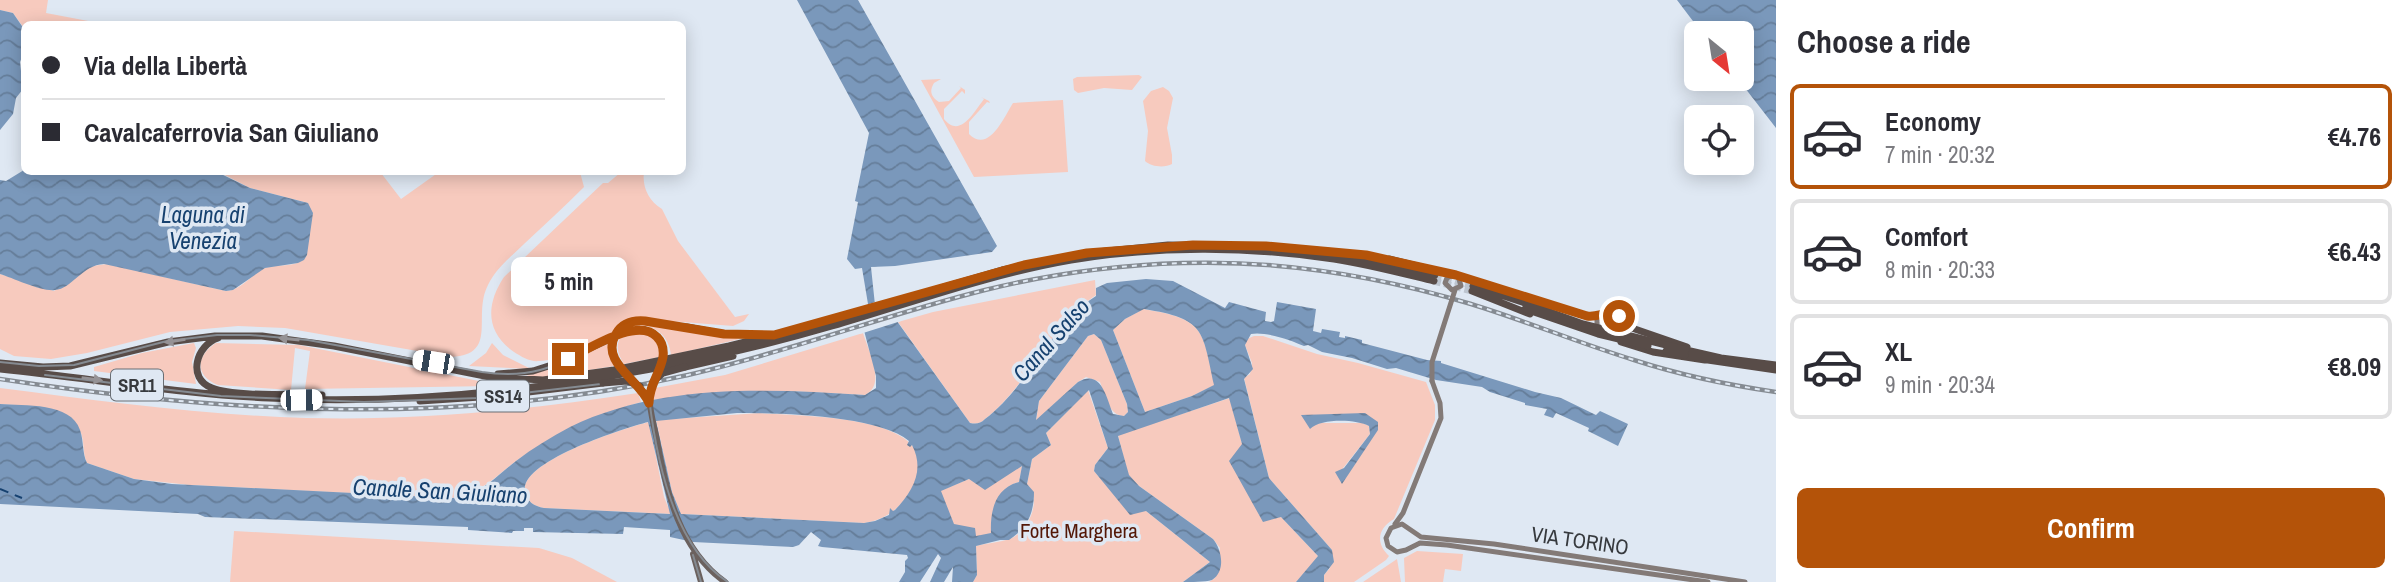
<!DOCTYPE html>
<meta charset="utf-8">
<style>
:root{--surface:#fff;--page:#f7f7f7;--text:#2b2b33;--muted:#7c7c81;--line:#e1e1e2;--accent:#b45309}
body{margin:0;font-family:"Archivo Narrow",sans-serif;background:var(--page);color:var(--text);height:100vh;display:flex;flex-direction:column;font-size:26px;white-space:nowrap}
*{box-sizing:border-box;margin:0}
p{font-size:23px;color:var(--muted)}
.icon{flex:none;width:38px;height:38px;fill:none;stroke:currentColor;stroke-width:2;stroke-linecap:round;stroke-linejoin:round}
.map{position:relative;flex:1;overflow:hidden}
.details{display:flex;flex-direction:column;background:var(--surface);width:630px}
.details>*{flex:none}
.top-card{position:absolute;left:21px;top:21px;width:665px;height:154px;border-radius:10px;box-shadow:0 4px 18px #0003;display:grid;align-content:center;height:154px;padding:0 21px;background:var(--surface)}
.needle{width:46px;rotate:150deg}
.buttons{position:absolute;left:1684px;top:21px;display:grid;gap:14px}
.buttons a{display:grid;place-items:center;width:70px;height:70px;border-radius:10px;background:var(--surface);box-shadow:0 4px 18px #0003;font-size:35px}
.end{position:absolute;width:32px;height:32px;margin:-16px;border:9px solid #b45309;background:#fff;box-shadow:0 0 0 4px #fff}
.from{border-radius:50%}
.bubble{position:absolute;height:49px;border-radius:10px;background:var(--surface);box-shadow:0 4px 18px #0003;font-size:23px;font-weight:700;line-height:49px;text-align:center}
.car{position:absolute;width:21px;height:42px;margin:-21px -10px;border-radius:9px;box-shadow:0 0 5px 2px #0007;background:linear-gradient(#fff 24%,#345 0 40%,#fff 0 76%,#345 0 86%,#fff 0)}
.top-card b{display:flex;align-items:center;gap:24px;height:66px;font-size:26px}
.top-card b+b{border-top:2px solid var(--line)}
.top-card i{width:18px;height:18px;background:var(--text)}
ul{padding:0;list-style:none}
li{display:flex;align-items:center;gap:21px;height:105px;margin:0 14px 10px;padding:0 7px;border:4px solid var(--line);border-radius:10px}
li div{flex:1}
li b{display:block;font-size:26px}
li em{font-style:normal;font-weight:700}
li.selected{border-color:var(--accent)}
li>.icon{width:63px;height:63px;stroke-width:1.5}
h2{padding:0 21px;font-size:32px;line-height:84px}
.button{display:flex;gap:14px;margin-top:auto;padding:14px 21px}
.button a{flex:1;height:80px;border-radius:10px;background:var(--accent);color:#fff;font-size:28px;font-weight:700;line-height:80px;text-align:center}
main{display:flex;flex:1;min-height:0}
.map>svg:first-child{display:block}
.grass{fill:#f7cabe;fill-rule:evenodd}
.water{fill:url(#water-waves);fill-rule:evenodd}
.pier{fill:#dfe8f3}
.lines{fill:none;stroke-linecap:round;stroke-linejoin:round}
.ferry{stroke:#16416f;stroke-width:2;stroke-dasharray:9 7;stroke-linecap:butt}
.highway-tunnel{stroke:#bdc5cf;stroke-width:7;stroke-dasharray:7 3.5;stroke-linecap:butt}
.secondary{stroke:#837a77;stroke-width:5}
.primary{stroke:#6b615e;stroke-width:6}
.highway{stroke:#584c48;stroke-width:7}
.tram{stroke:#858b92;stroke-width:2}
.rail-casing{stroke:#858b92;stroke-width:4.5}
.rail{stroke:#dfe8f3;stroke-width:2;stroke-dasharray:5;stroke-linecap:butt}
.secondary-bridge{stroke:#837a77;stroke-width:5}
.primary-bridge{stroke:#6b615e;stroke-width:6}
.highway-bridge{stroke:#584c48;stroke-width:7}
.oneway{fill:#959295}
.route{stroke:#b45309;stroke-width:9}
.labels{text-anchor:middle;stroke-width:7;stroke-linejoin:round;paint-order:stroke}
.shield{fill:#dfe8f3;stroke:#696e74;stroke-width:2}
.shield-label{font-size:19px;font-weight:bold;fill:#373a3e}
.park-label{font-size:21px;fill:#531706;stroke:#dfe8f3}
.street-label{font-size:21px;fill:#373a3e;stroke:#dfe8f3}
.water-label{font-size:23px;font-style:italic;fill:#16416f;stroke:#dfe8f3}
</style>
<main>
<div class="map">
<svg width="1776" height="582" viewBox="0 0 1776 582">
<defs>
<pattern id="water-waves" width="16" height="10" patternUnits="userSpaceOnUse" patternTransform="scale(1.75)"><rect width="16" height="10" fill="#7a98bb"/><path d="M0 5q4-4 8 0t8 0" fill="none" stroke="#657d99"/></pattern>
</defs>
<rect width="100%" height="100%" fill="#dfe8f3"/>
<path class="grass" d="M0 0H48L46 13 104 24H24V28L13 13 0 10Z
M1139 75 1142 77 1132 90 1104 88 1078 93 1074 90 1073 79 1077 77Z
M941 79 934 83C929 91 931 97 939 102L949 101 961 88 959 86 965 90V94L962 91 944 109V119C960 139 974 112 984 99L981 97 989 101 990 103 987 102 969 122V134C989 154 1004 117 1013 103L1063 100 1068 172 974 177 921 80Z
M1163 87 1169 91 1173 98 1167 128 1172 155V164C1165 168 1151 167 1145 161L1148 131 1143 101 1151 91Z
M219 172H382L381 173 401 199 439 172H580L584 187C564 207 544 225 524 244 511 257 496 268 488 285 472 316 499 354 452 357L285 328 238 326 170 332 87 353 51 359 14 356 0 349V274L54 291 92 266 107 264 226 291C242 290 251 274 265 268 280 263 298 269 307 255L308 203 250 188Z
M621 172H644C642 186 648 201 662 209L678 241 735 317 749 314 744 321 733 326 632 318 615 329 611 336C589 346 564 360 539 361 530 362 522 357 514 352 485 332 486 304 504 277L603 183H608Z
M1095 280 1096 295C1052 324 1026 388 985 419 980 424 976 424 970 423L898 322 933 312Z
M1143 309C1205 319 1202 329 1215 385L1192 396 1145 412 1113 330 1125 319Z
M642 322 740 339 671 355C669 332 647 319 626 329L630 325Z
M640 331C652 334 664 343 659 357L624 364C618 355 615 346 621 336Z
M863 333C868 350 887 385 865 395L789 391 652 400 655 388 725 375Z
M1094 334 1101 340 1127 404 1128 412 1124 416C1109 416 1105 395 1100 382L1086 377 1078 382 1036 421 1039 401 1088 336Z
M1254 336H1263L1317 354 1358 363 1426 382 1435 405V420L1394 519C1378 528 1375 543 1389 556L1386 560 1354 582H1324V575L1330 568 1332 550 1269 478 1244 378 1250 374 1252 363 1245 345 1247 339ZM1302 415 1378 422 1341 483 1340 472 1370 434 1369 426 1363 423H1321L1314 425Z
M610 342V353L614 366 546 377H522L557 367Z
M194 343 196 348 192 362 196 384 94 371V367L142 353Z
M216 343 299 345 479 381 492 386 305 389 310 351 295 348 291 390 218 385C194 375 196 356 216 343Z
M492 343 503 355 531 369 469 366 486 353Z
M0 388C101 401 203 415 306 418 417 421 528 410 638 393L641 402C602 413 562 431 528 453 501 469 483 496 450 498L190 485 134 479 87 463C82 453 85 440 80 431 66 402 27 407 0 404Z
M1088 390 1108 448 1095 465 1094 471 1114 494 1146 511 1210 562 1183 582H973L977 575 976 546C986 543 1006 542 1014 537 1030 527 1042 499 1027 484L1032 459 1051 445 1046 433Z
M1230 398 1242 444 1281 517 1319 557 1296 582H1209L1215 578 1220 548 1213 539 1139 486 1128 475 1118 435Z
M760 413C800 417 957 412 911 490 900 509 885 520 864 523L681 514 672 492 656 420Z
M649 422 664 497 671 514 544 508C534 506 527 502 525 491 520 461 625 428 649 422Z
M1022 466 1019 482C997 487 990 513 992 533L976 537 969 528 954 525 940 491 969 479Z
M234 531 539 548 572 558 617 582H230Z
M1417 551 1463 554 1461 571 1445 569 1443 582H1405L1404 558Z
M1397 559 1401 582H1363Z"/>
<path class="water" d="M797 0H858L997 246 992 252 895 266 871 267 875 305 894 317 970 423C976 424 980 424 985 419 1029 386 1049 326 1096 296V288L1107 283 1146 279 1173 281 1225 308 1229 302 1266 312 1265 321 1271 322 1274 321 1277 302 1316 309 1313 331 1321 333 1322 329 1340 332 1339 337 1345 338V336L1362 340V343L1427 360 1441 361V363L1535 392 1561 398 1596 415 1600 411 1628 424 1618 446 1588 431 1589 428 1556 413 1553 418 1544 415 1547 409 1525 405V403L1490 392 1482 387 1436 380 1396 368 1387 369 1352 358 1322 352 1308 345 1304 346C1291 340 1264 331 1251 334L1245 345 1253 369 1244 379 1269 478 1332 550 1334 562 1324 575V582H1296L1318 556 1281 517 1263 522 1229 461 1242 444 1229 398 1118 436 1129 475 1139 486 1213 539C1222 550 1226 571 1212 580 1205 582 1191 582 1183 582L1210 562 1146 511 1130 515 1094 471 1095 465 1108 448 1089 390 1046 433 1051 445 1032 459 1027 484 1034 492C1034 514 1027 528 1009 540H1000L976 546 977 575 973 582H952L953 567 944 582H930L941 558 938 554 920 582H899L905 572V561L908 558 907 555 822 547 818 546 821 540 811 532 799 545 793 547 693 542 670 537V530L624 527 623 534 533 532V528H524V531H513L512 533 468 530V527L205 517 198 514 0 504V404C24 406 71 402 80 430 84 441 82 453 87 463L134 479 172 484 452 498C480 496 495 477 516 461 533 448 551 437 570 427 661 383 767 389 865 395L876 388V376L861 319 868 304 862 268 855 269 847 259 858 202 855 201 869 133ZM1144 309C1205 319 1202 329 1214 385L1192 396 1145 412 1113 330 1125 319ZM1094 334 1101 340 1127 404 1128 412 1124 416 1113 414C1106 396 1101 369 1078 382L1036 420 1039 401 1088 336ZM737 413C779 413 878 415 909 441L907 445 910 447 912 445C925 470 913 491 895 510L893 511 890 508 889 515 875 521 864 523 681 514 672 492 656 421ZM648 422 670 514 544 508C534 506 527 502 525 491 520 461 625 428 648 422ZM1022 466 1019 482C995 488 990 511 991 533L976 536 975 528 954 524 941 491 969 479 985 490Z
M1677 0H1776V128L1738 79H1741V33H1702Z
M0 10 13 13 24 29V52L20 62 23 89 16 98 13 114 0 130Z
M24 170 217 172 250 188 308 203 313 213 307 255 304 260 298 263 265 268 233 290 226 291 104 264C82 265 72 289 55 290 42 292 13 278 0 274V180L6 181Z
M1365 413 1378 422V430L1342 484 1335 472 1344 468 1370 434 1369 426C1356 419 1321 418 1310 429L1301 415Z"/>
<path class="pier" d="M878 301 894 311 901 321 860 334 857 319 863 306Z"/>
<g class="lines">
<path class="ferry" d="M0 489 22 498"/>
<path class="highway-tunnel" d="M1435 275 1473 286
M1434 281 1472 291"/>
<path class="secondary" d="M1455 275 1587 316C1598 318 1605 311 1615 314L1622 323 1618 335
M1597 329V320L1601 316
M1395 524 1403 513 1441 418 1440 403 1432 381
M1708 582 1447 545 1420 543 1406 550 1397 552 1388 546 1386 538 1391 528 1402 524 1421 537 1494 544 1745 582"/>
<path class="primary" d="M645 321 687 327
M561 362 626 332 644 329
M649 393C649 409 654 425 657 440 666 492 680 550 725 582
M693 554 701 582"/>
<path class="highway" d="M1389 259 1453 275
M1473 286 1525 303
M1472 291 1530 314
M1622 323 1629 327 1687 347
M687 327 724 334 762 335
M218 338C197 345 186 378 212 388 234 397 296 394 322 395
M1621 342 1653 352 1705 360
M1686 350 1721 358 1776 365
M1701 359 1776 370
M0 363 43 367 70 366 168 342 215 336H262L334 346 490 377 543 380 614 370 729 346 814 325 1002 270 1087 253 1168 245 1266 246 1336 252 1435 275
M685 367 733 356
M0 369C90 378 179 394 269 398 382 404 499 394 611 376 685 364 760 347 832 326 911 303 990 274 1071 260 1156 246 1249 246 1334 259 1367 264 1401 273 1434 281
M498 374 533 371 561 362
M420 401 495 396 603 383"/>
<path class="tram" d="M0 362 39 366 74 365 167 341 217 335H250L308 340 482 372C502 375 521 375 540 370 572 362 602 337 633 330 640 328 647 329 653 334 678 352 647 376 649 397 656 458 673 547 728 582
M45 375 221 396 364 402 479 398 627 381 639 386 648 402
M693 555 701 582"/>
<g class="rail-casing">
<path id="rail" d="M0 379C228 414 461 426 688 375 788 352 885 315 985 290 1050 274 1117 265 1183 263 1280 260 1378 276 1471 304 1526 321 1579 343 1634 360 1680 375 1728 385 1776 392"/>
</g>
<use href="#rail" class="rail"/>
<path class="secondary-bridge" d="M1453 275 1447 278 1445 283 1452 290 1461 286 1458 276
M1432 381V362L1455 290"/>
<path class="primary-bridge" d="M645 321C635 320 625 322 618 330 595 357 636 376 646 396
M644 329C680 341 655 370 649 393"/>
<path class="highway-bridge" d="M1525 303 1583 324 1686 350
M1525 309 1598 334 1648 346
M1666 351 1685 355
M653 382 663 373 685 367
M603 383 627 381 640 386"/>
</g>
<defs><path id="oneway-solid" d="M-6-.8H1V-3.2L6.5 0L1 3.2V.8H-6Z" transform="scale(1.75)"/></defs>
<g class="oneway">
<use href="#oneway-solid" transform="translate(289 339) rotate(-174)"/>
<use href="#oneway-solid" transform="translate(175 341) rotate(171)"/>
<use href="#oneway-solid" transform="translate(92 379) rotate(8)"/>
</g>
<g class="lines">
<path class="route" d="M568 359C589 349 638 316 657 337 662 342 664 349 663 357 660 374 649 385 649 403 640 380 599 362 616 334 622 323 633 320 645 321L724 334 774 335 1024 265 1087 253 1193 245 1266 246 1366 255 1456 275 1587 316C1599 318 1608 309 1619 316"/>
</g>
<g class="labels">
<g class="shield">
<rect x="111" y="369.5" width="52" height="31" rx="5"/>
<rect x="477" y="380.5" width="52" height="31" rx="5"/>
</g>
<g class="shield-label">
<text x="137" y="392">SR11</text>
<text x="503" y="403">SS14</text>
</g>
<g class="park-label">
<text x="1079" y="538">Forte Marghera</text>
</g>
<g class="street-label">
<text transform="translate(1580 541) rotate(8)" y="7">VIA TORINO</text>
</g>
<g class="water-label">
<text x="203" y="223">Laguna di<tspan x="203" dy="26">Venezia</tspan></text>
<text transform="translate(1051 340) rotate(-48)" y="8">Canal Salso</text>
<text transform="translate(440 491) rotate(3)" y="8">Canale San Giuliano</text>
</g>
</g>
</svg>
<div class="buttons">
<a><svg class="needle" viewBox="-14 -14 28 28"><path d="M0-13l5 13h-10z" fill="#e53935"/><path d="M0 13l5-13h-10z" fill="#7c7c81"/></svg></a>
<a><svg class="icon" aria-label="locate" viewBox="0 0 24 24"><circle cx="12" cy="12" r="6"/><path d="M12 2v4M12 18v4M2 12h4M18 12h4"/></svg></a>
</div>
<i class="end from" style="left:1619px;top:316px"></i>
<i class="end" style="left:568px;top:359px"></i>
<div class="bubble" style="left:511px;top:257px;width:116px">5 min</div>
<i class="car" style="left:433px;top:362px;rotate:279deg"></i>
<i class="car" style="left:301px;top:400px;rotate:89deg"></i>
<div class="top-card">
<b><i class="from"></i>Via della Libertà</b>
<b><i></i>Cavalcaferrovia San Giuliano</b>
</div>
</div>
<section class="details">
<h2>Choose a ride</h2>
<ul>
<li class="selected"><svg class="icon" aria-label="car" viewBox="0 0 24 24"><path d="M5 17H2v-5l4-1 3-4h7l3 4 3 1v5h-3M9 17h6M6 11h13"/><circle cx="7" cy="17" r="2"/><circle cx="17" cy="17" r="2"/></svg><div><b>Economy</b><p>7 min · 20:32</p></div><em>€4.76</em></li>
<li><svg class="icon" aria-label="car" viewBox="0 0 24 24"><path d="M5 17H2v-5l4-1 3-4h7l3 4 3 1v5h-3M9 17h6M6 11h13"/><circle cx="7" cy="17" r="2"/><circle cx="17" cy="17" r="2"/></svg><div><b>Comfort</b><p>8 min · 20:33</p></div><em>€6.43</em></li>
<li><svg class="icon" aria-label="car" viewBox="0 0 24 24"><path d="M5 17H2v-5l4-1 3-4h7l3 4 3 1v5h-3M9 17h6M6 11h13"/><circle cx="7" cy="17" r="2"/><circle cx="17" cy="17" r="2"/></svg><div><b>XL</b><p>9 min · 20:34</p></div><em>€8.09</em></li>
</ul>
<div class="button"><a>Confirm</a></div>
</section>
</main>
